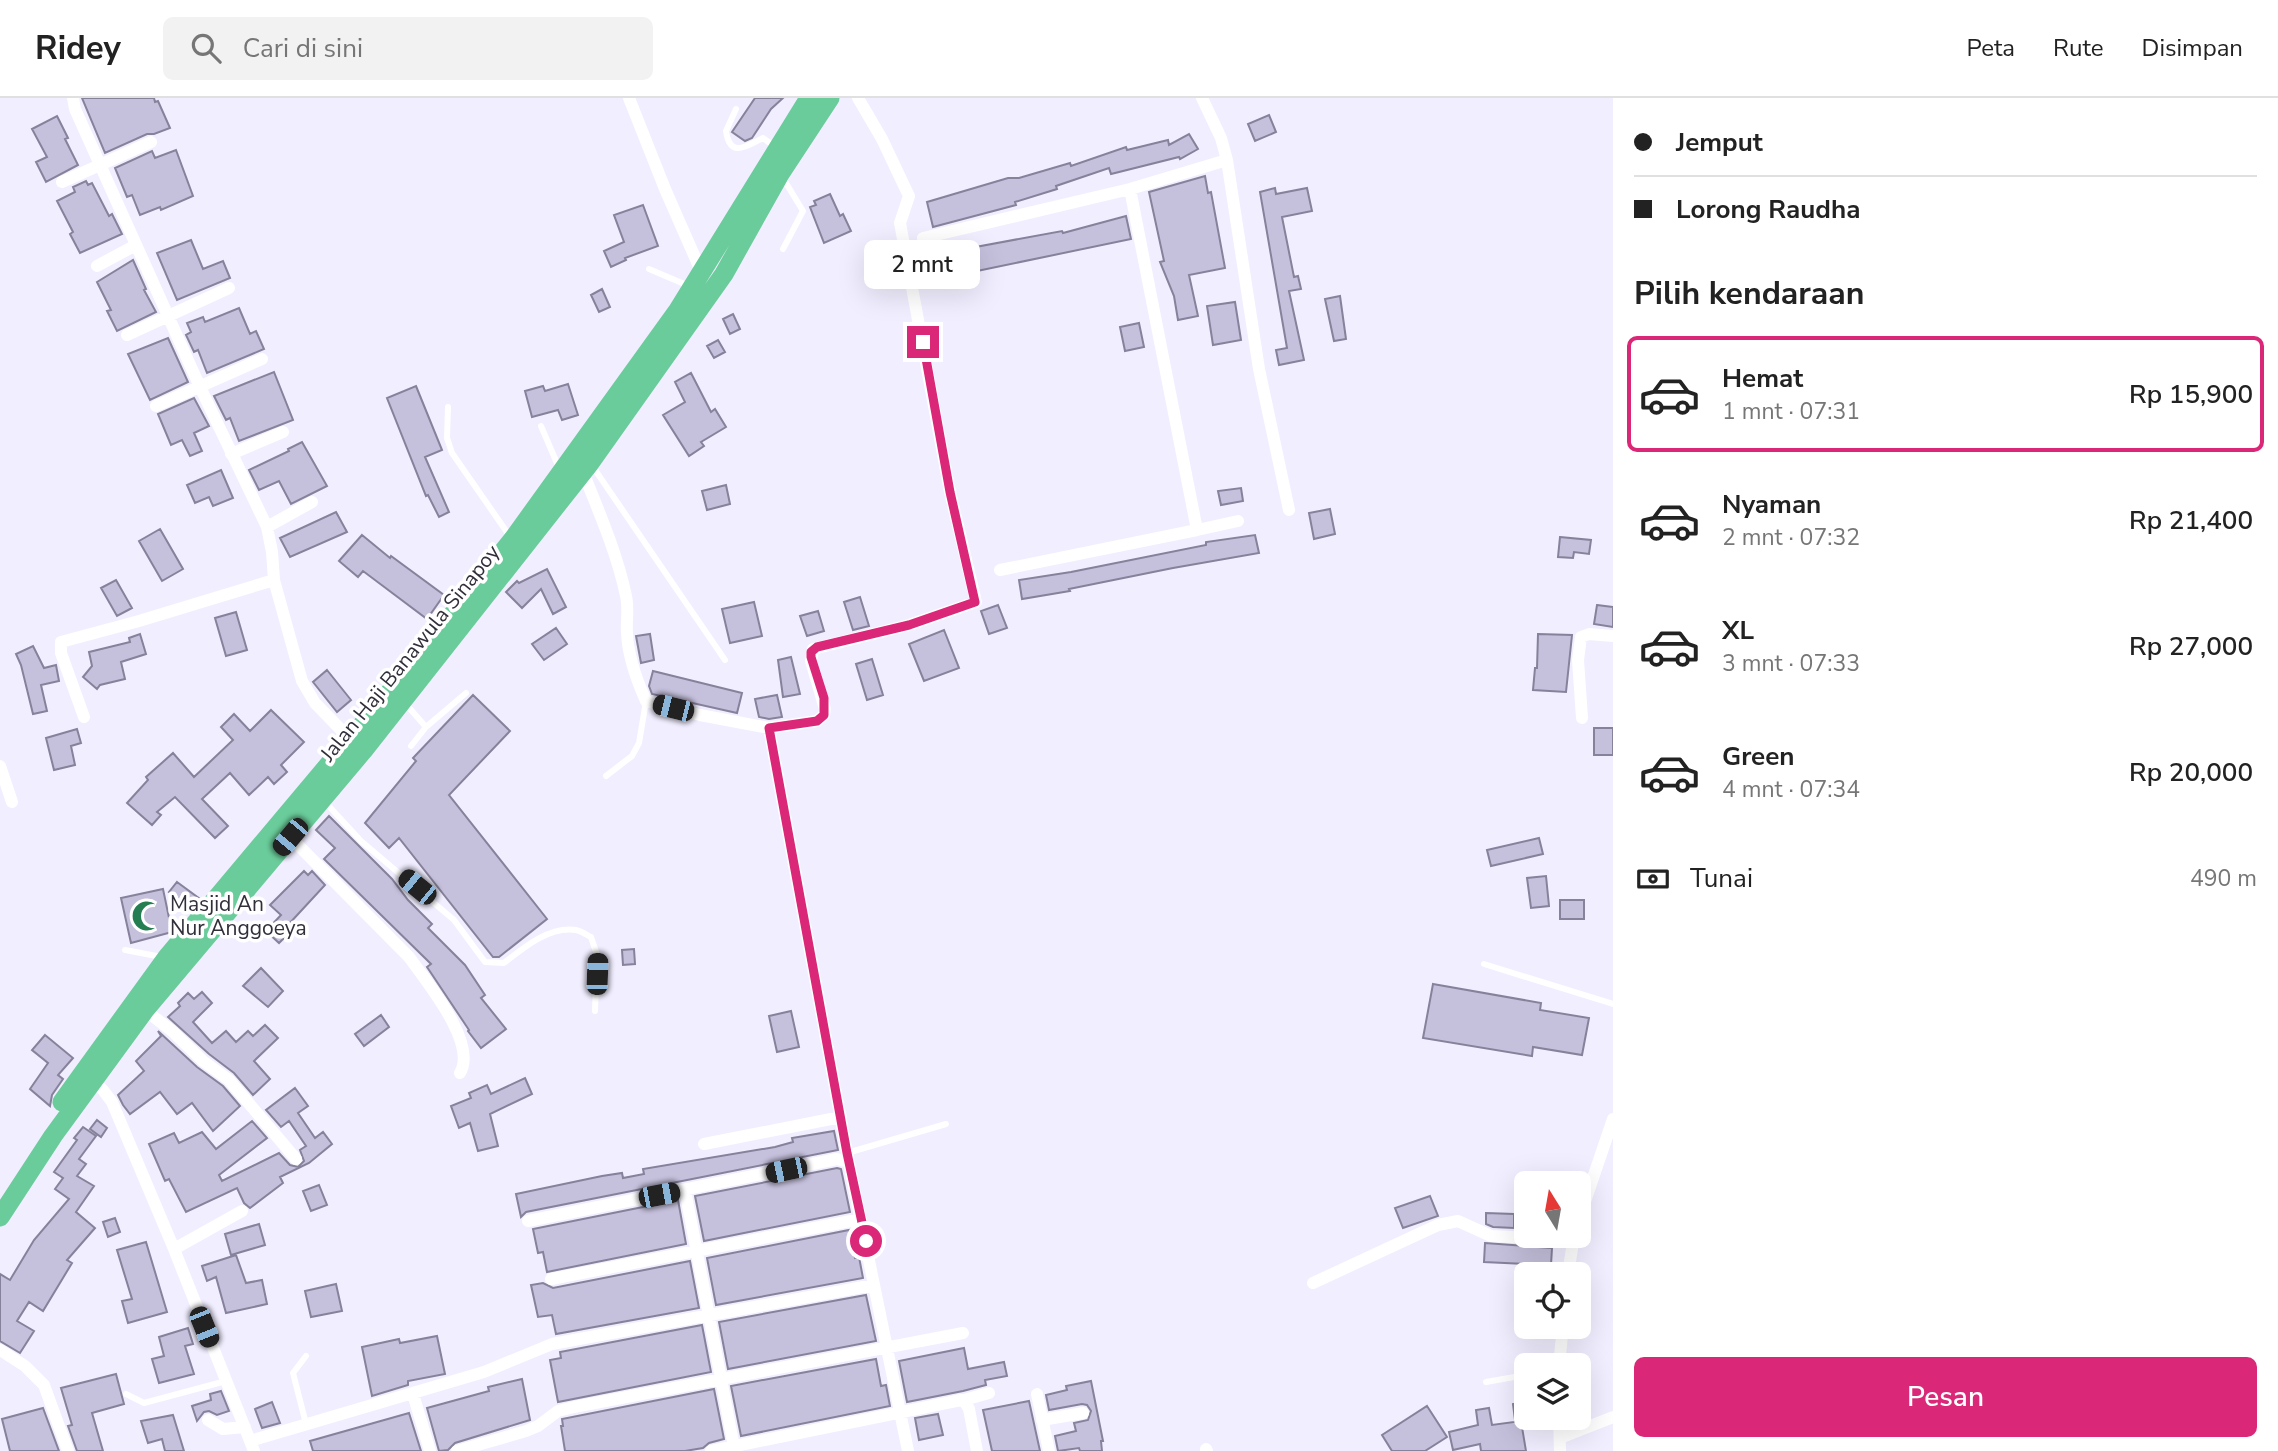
<!DOCTYPE html>
<html lang="id">
<meta charset="utf-8">
<style>
:root{--surface:#fff;--page:#f2f2f2;--text:#222;--muted:#767676;--line:#e0e0e0;--accent:#db2777}
body{margin:0;font-family:"Nunito Sans",sans-serif;background:var(--page);color:var(--text);height:100vh;display:flex;flex-direction:column;font-size:26px;white-space:nowrap}
*{box-sizing:border-box;margin:0}
p{font-size:23px;color:var(--muted)}
.icon{flex:none;width:38px;height:38px;fill:none;stroke:currentColor;stroke-width:2;stroke-linecap:round;stroke-linejoin:round}
.map{position:relative;flex:1;overflow:hidden}
.panel{display:flex;flex-direction:column;background:var(--surface);width:665px}
.panel>*{flex:none}
.top-card{display:grid;align-content:center;height:154px;padding:0 21px;background:var(--surface)}
.needle{width:46px;rotate:349deg}
.controls{position:absolute;left:1514px;top:1073px;display:grid;gap:14px}
.controls a{display:grid;place-items:center;width:77px;height:77px;border-radius:10px;background:var(--surface);box-shadow:0 7px 28px #0002;font-size:35px}
.end{position:absolute;width:32px;height:32px;margin:-16px;border:9px solid #db2777;background:#fff;box-shadow:0 0 0 4px #fff}
.from{border-radius:50%}
.bubble{position:absolute;height:49px;border-radius:10px;background:var(--surface);box-shadow:0 7px 28px #0002;font-size:23px;font-weight:600;line-height:49px;text-align:center}
.car{position:absolute;width:21px;height:42px;margin:-21px -10px;border-radius:9px;box-shadow:0 0 5px 2px #0007;background:linear-gradient(#222 24%,#8ab4d8 0 40%,#222 0 76%,#8ab4d8 0 86%,#222 0)}
.top-card b{display:flex;align-items:center;gap:24px;height:66px;font-size:26px}
.top-card b+b{border-top:2px solid var(--line)}
.top-card i{width:18px;height:18px;background:var(--text)}
ul{padding:0;list-style:none}
li{display:flex;align-items:center;gap:21px;height:116px;margin:0 14px 10px;padding:0 7px;border:4px solid transparent;border-radius:10px}
li div{flex:1}
li b{display:block;font-size:26px}
li em{font-style:normal;font-weight:600}
li.selected{border-color:var(--accent)}
li>.icon{width:63px;height:63px;stroke-width:1.5}
h2{padding:0 21px;font-size:32px;line-height:84px}
.pay{display:flex;align-items:center;gap:18px;height:77px;padding:0 21px;font-size:26px}
.pay p{margin-inline-start:auto}
.button{display:flex;gap:14px;margin-top:auto;padding:14px 21px}
.button a{flex:1;height:80px;border-radius:10px;background:var(--accent);color:#fff;font-size:28px;font-weight:600;line-height:80px;text-align:center}
header{display:flex;align-items:center;gap:42px;box-sizing:border-box;height:98px;padding:0 35px;background:var(--surface);border-bottom:2px solid var(--line)}
header strong{font-size:33px}
nav{display:flex;gap:38px;margin-inline-start:auto;font-size:24px}
.search{width:490px;height:63px;background:var(--page);display:flex;align-items:center;gap:18px;box-sizing:border-box;padding:0 24px;border-radius:10px;color:var(--muted);font-size:26px}
main{display:flex;flex:1;min-height:0}
.map>svg:first-child{display:block}
.building{fill:#c5c0dc;stroke:#86829b;stroke-width:2}
.lines{fill:none;stroke-linecap:round;stroke-linejoin:round}
.service{stroke:#fff;stroke-width:6}
.minor{stroke:#fff;stroke-width:12}
.trunk{stroke:#6acc9a;stroke-width:19}
.route{stroke:#db2777;stroke-width:9}
.labels{text-anchor:middle;stroke-width:7;stroke-linejoin:round;paint-order:stroke}
.street-label{font-size:21px;fill:#312f3a;stroke:#fff}
.poi-label{font-size:21px;fill:#312f3a;stroke:#fff;text-anchor:start}
</style>
<header>
<strong>Ridey</strong>
<div class="search"><svg class="icon" aria-label="search" viewBox="0 0 24 24"><circle cx="10" cy="10" r="6"/><path d="M15 15l6 6"/></svg>Cari di sini</div>
<nav><a>Peta</a><a>Rute</a><a>Disimpan</a></nav>
</header>
<main>
<div class="map">
<svg width="1613" height="1353" viewBox="0 0 1613 1353">
<rect width="100%" height="100%" fill="#f1eeff"/>
<path class="building" d="M82 0H154L155 4 158 3 170 30 154 36H147L105 55Z
M755 0H783L771 11 752 40 745 43 732 34Z
M1269 17 1276 34 1255 43 1248 26Z
M57 18 68 40 65 41 78 67 46 84 36 64 47 59 32 31Z
M1189 36 1198 51 1180 61 1179 59 1111 76 1109 70 1056 88 1057 91 1015 104 1016 107 933 129 927 104 1008 80H1019L1070 65 1071 68 1126 49 1127 52 1168 42 1169 47Z
M176 52 193 98 161 112 160 109 140 117 132 97 127 99 115 70 152 53 155 60Z
M1205 78 1208 95 1211 94 1225 170 1189 177 1198 218 1178 222 1174 198 1160 164 1164 163 1149 94Z
M86 83 88 87 92 85 109 118 112 116 122 136 80 155 70 136 73 134 57 103 75 94 73 89Z
M1275 90 1276 96 1307 90 1312 113 1282 119 1294 179 1298 178 1301 191 1289 193 1304 262 1279 267 1276 252 1287 250 1260 94Z
M830 96 840 118 843 116 851 133 824 145 810 109 816 107 814 103Z
M643 107 658 148 625 160 626 162 611 169 604 153 624 144 614 117Z
M1126 118 1131 141 948 179 943 155 1062 133 1063 135Z
M191 142 203 171 223 163 230 180 177 202 157 155Z
M133 162 146 191 144 192 156 214 117 233 107 213 111 212 97 184Z
M602 191 610 209 599 214 591 197Z
M1340 198 1346 241 1334 243 1325 201Z
M1235 204 1241 242 1213 247 1207 208Z
M239 210 250 236 256 233 264 251 207 275 198 252 194 254 186 237 191 234 187 225 203 219 205 224Z
M733 216 740 231 730 236 723 221Z
M1139 225 1144 249 1125 253 1120 229Z
M168 240 188 284 150 302 128 256Z
M718 242 725 254 714 260 707 248Z
M274 274 293 322 239 343 230 320 226 322 214 298Z
M691 275 711 314 715 311 726 329 701 344 704 348 689 358 663 317 685 304 675 284Z
M568 286 578 317 562 322 558 312 532 319 525 293 543 288 545 293Z
M416 288 442 352 425 359 449 414 439 419 428 397 426 398 387 300Z
M194 300 209 328 194 335 202 353 190 358 182 342 171 347 158 316Z
M302 344 327 388 291 406 279 383 259 392 249 372 289 353 288 351Z
M221 372 233 400 213 408 209 399 195 405 187 387Z
M726 387 730 406 707 412 702 393Z
M1241 390 1243 403 1221 407 1218 393Z
M1330 411 1335 436 1314 441 1309 415Z
M336 414 347 434 290 459 280 440Z
M160 431 183 471 162 483 139 443Z
M362 437 390 460 391 458 444 497 427 521 363 473 358 479 339 463Z
M1255 437 1259 455 1173 470 1069 491 1070 493 1022 501 1019 482 1071 474 1206 447V444Z
M1560 439 1591 442 1589 456 1574 454 1573 460 1558 459Z
M547 471 566 509 553 516 541 491 522 510 506 494 517 483 519 485Z
M116 482 132 510 117 518 101 490Z
M860 499 869 528 853 532 844 504Z
M754 504 762 538 730 545 722 511Z
M998 507 1007 530 989 536 981 513Z
M1597 507 1613 509V529L1594 526Z
M818 513 824 533 807 538 800 518Z
M236 514 247 552 226 558 215 520Z
M556 530 567 546 544 562 532 546Z
M944 532 959 570 924 583 909 546Z
M140 536 146 556 121 564 125 581 100 587 97 591 83 579 92 568 89 554 130 544 129 540Z
M650 536 654 562 641 565 636 538Z
M1538 536 1572 537 1566 594 1533 592 1535 570H1537Z
M33 548 44 570 56 567 59 583 41 587 47 613 33 616 21 567 16 556Z
M791 559 800 596 783 599 778 562Z
M872 561 883 597 867 602 856 566Z
M327 572 351 602 337 614 313 584Z
M653 573 742 595 737 615 652 596 649 588Z
M473 597 510 633 449 697 547 821 499 859H493L399 740 389 750 365 725 416 663 413 660Z
M777 597 782 619 769 621 759 619 755 601Z
M271 612 304 644 281 667 287 674 274 686 268 679 249 697 230 675 202 701 228 728 215 740 175 699 157 714 161 717 152 727 127 705 148 682 146 679 173 655 194 679 233 642 221 629 234 616 250 633Z
M1594 630H1613V657H1594Z
M77 631 81 645 71 648 75 667 54 672 46 640Z
M329 718 392 781 408 802 432 826 428 830 465 867 485 897 481 900 506 931 481 950 468 933 469 932 427 869 431 866 324 761 335 750 316 732Z
M1539 740 1543 756 1491 768 1487 752Z
M304 773 308 777 312 773 325 787 288 827 293 831 279 845 266 833 281 817 270 807Z
M1546 778 1549 808 1531 810 1527 780Z
M177 784 200 801 192 810 169 794Z
M163 791 172 834 131 845 121 800Z
M1560 802H1584V821H1560Z
M634 851 635 866 623 867 622 852Z
M261 870 283 893 268 909 243 888Z
M1433 886 1541 905 1540 912 1589 920 1582 957 1533 949 1532 958 1423 940Z
M202 894 212 905 193 924 212 945 226 933 236 944 248 933 253 938 265 927 278 940 254 963 270 981 253 997 234 975 209 956 168 919 180 908 178 905 188 895 194 901Z
M791 913 799 949 777 954 769 918Z
M381 917 389 929 364 948 355 936Z
M158 933 197 969 223 988 240 1008 213 1033 192 1005 177 1016 160 994 130 1016 123 1007 118 997 144 973 136 963 161 938Z
M45 937 73 960 58 977 63 981 52 997 50 1008 30 991 48 965 32 952Z
M525 980 532 996 490 1016 498 1048 478 1053 470 1025 459 1030 451 1008 471 1000 469 995 487 987 491 996Z
M295 990 308 1008 298 1015 315 1040 323 1034 332 1046 309 1065 280 1079 283 1085 250 1110 244 1105 237 1090 186 1114 169 1081 165 1083 149 1046 174 1035 179 1045 202 1034 216 1051 252 1023 267 1040 219 1077 222 1083 279 1055 290 1067 298 1069 304 1063 300 1052 306 1048 289 1023 281 1029 266 1012Z
M97 1022 107 1030 101 1039 90 1031Z
M83 1029 96 1038 79 1061 86 1066 77 1078 94 1088 76 1114 95 1130 67 1162 72 1165 43 1213 29 1204 17 1223 34 1233 20 1255 0 1243V1176L10 1182 34 1142 69 1101 55 1091 63 1080 54 1074 77 1042 74 1040Z
M834 1033 838 1052 526 1114 521 1119 516 1096 602 1078 622 1075 623 1080 644 1076 643 1071 775 1049 793 1044 792 1040Z
M837 1070 841 1071 850 1114 704 1143 695 1098Z
M319 1087 327 1107 311 1113 303 1093Z
M1430 1098 1438 1118 1403 1130 1395 1110Z
M678 1102 686 1146 547 1174 543 1154 538 1155 533 1131Z
M1486 1115 1514 1116V1130L1493 1129 1486 1126Z
M115 1120 120 1134 108 1139 103 1124Z
M259 1126 265 1147 231 1157 225 1136Z
M849 1132 855 1160 859 1159 863 1180 716 1207 707 1160Z
M146 1144 167 1214 128 1225 122 1203 132 1201 117 1152Z
M1485 1145 1552 1150 1551 1167 1484 1164Z
M236 1157 246 1185 262 1182 267 1206 226 1215 216 1179 207 1183 202 1168Z
M690 1163 699 1210 556 1236 552 1217 538 1219 531 1187 543 1185 553 1190Z
M336 1186 342 1213 311 1219 305 1193Z
M866 1197 876 1243 728 1271 719 1224Z
M702 1227 711 1274 558 1304 550 1262 561 1260 560 1254Z
M188 1230 193 1246 185 1248 194 1276 159 1285 152 1261 164 1258 159 1239Z
M437 1238 445 1276 408 1283V1287L372 1298 362 1249 399 1241 400 1245Z
M964 1250 968 1271 1004 1264 1007 1278 985 1282 986 1287 963 1293 907 1304 899 1263Z
M876 1261 881 1288 886 1287 890 1308 741 1338 731 1288Z
M116 1276 124 1306 92 1315 103 1353H77L68 1328 72 1327 61 1290Z
M522 1281 530 1322 455 1345 448 1352 439 1353 427 1310 489 1293 488 1289Z
M1091 1283 1103 1343H1101L1102 1353H1080L1079 1350 1058 1353 1055 1338 1076 1333 1074 1325 1088 1322 1091 1313 1087 1307 1082 1306 1049 1312 1046 1297 1067 1292 1066 1288Z
M714 1291 724 1341 709 1345 703 1350 685 1353H565L561 1328H563L562 1321Z
M221 1293 229 1313 217 1317 209 1313 204 1314 197 1323 192 1308 211 1302 210 1296Z
M1029 1303 1040 1353H992L983 1312Z
M272 1304 280 1325 262 1330 255 1311Z
M1526 1304V1320L1515 1322 1513 1306Z
M1427 1308 1447 1339 1425 1353H1392L1382 1337Z
M43 1310 59 1353H10L2 1321Z
M1489 1310 1492 1327 1521 1323 1526 1353H1481L1480 1346 1453 1352 1449 1334 1478 1327 1476 1312Z
M409 1315 421 1353H313L310 1343Z
M938 1316 943 1337 919 1342 915 1320Z
M173 1317 184 1353H165L162 1341 148 1345 141 1323Z"/>
<g class="lines">
<path class="service" d="M736 11 726 33C730 61 747 48 763 40L775 49
M783 80 803 113 783 151
M649 171 689 188
M448 309 447 340 452 355 511 440
M541 328 559 370
M591 366 725 562
M404 604 426 629
M411 648 426 629 466 595
M606 678 632 658 639 645 646 603
M325 704 361 743 454 822 485 864 504 865C523 850 549 828 576 832 581 833 587 837 591 839L597 857 595 913
M125 852 162 859
M1484 866 1613 906
M847 1055 946 1026
M306 1258 293 1275 306 1326
M1486 1284 1526 1277
M126 1296 144 1305 226 1283"/>
<path class="minor" d="M73 0 75 11 200 289 267 429 272 454 274 482 302 583 315 605 349 640
M629 0 665 91 701 173
M1202 0 1221 40 1227 62 1259 271 1289 412
M62 84 151 44
M923 140 1130 91 1227 62
M97 168 136 147
M127 237 229 190
M156 308 262 261
M231 356 283 334
M583 374C599 414 617 455 626 498 629 511 626 523 627 535 628 558 637 583 646 603L700 617 769 630 817 623 824 617 825 611 811 563 813 551 909 527 976 504 950 394 900 125 909 98 882 41 858 0
M267 429 312 404
M1197 432 1238 423
M1000 472 1197 432 1130 91
M84 619 61 555V544L139 523 274 482
M1582 620 1578 562 1581 539 1589 536 1613 538
M769 630 847 1055 908 1353
M0 668 12 704
M290 739 409 859C426 883 478 945 460 975
M145 912 172 933 203 963 229 982 296 1061
M90 981 103 992 112 1004 174 1151 254 1353
M704 1046 841 1019
M685 1092 734 1349
M528 1123 837 1061 849 1064
M1578 1124 1613 1021
M174 1151 242 1113
M1568 1176 1574 1138
M551 1181 861 1121
M1313 1185 1438 1127 1458 1123 1491 1138 1572 1142
M0 1252 25 1268 44 1287 68 1353
M1559 1267 1563 1228
M413 1296 430 1353
M1037 1296 1049 1353
M964 1302 989 1295
M1559 1320 1560 1353
M208 1322 223 1331 245 1329
M1042 1322 1083 1315
M1560 1340 1613 1319
M250 1343 484 1274 552 1246 874 1187
M1206 1351 1207 1353
M457 1353 526 1333 538 1328 558 1313 574 1309 963 1235
M711 1353 961 1302H964L969 1311 977 1353"/>
<path class="trunk" d="M62 1004 167 859 409 571 513 441 678 212 809 0
M0 1119 53 1038 145 912 363 653 590 365 724 176 780 76 830 0"/>
</g>
<g class="lines">
<path class="route" d="M866 1143 847 1055 769 630 817 623 824 617V600L811 559V554L817 549 909 527 975 504 950 394 923 244"/>
</g>
<defs>
<g id="mosque-bare" transform="scale(2.415)"><path d="M3.5-4.9A6 6 0 1 0 3.5 4.9A5 5 0 1 1 3.5-4.9Z" fill="#257e52" stroke="#fff" stroke-width="2.5" paint-order="stroke"/></g>
</defs>
<g fill-rule="evenodd">
<use href="#mosque-bare" x="147" y="818"/>
</g>
<g class="labels">
<g class="street-label">
<text transform="translate(410 555) rotate(-51)" y="7">Jalan Haji Banawula Sinapoy</text>
</g>
<g class="poi-label">
<text x="170" y="813">Masjid An<tspan x="170" dy="24">Nur Anggoeya</tspan></text>
</g>
</g>
</svg>
<div class="controls">
<a><svg class="needle" viewBox="-14 -14 28 28"><path d="M0-13l5 13h-10z" fill="#e53935"/><path d="M0 13l5-13h-10z" fill="#767676"/></svg></a>
<a><svg class="icon" aria-label="locate" viewBox="0 0 24 24"><circle cx="12" cy="12" r="6"/><path d="M12 2v4M12 18v4M2 12h4M18 12h4"/></svg></a>
<a><svg class="icon" aria-label="layers" viewBox="0 0 24 24"><path d="M12 4l9 5-9 5-9-5zM3 14l9 5 9-5"/></svg></a>
</div>
<i class="end from" style="left:866px;top:1143px"></i>
<i class="end" style="left:923px;top:244px"></i>
<div class="bubble" style="left:864px;top:142px;width:116px">2 mnt</div>
<i class="car" style="left:673px;top:610px;rotate:284deg"></i>
<i class="car" style="left:290px;top:739px;rotate:220deg"></i>
<i class="car" style="left:417px;top:789px;rotate:309deg"></i>
<i class="car" style="left:597px;top:876px;rotate:2deg"></i>
<i class="car" style="left:786px;top:1072px;rotate:258deg"></i>
<i class="car" style="left:659px;top:1097px;rotate:79deg"></i>
<i class="car" style="left:204px;top:1229px;rotate:158deg"></i>
</div>
<section class="panel">
<div class="top-card">
<b><i class="from"></i>Jemput</b>
<b><i></i>Lorong Raudha</b>
</div>
<h2>Pilih kendaraan</h2>
<ul>
<li class="selected"><svg class="icon" aria-label="car" viewBox="0 0 24 24"><path d="M5 17H2v-5l4-1 3-4h7l3 4 3 1v5h-3M9 17h6M6 11h13"/><circle cx="7" cy="17" r="2"/><circle cx="17" cy="17" r="2"/></svg><div><b>Hemat</b><p>1 mnt · 07:31</p></div><em>Rp 15,900</em></li>
<li><svg class="icon" aria-label="car" viewBox="0 0 24 24"><path d="M5 17H2v-5l4-1 3-4h7l3 4 3 1v5h-3M9 17h6M6 11h13"/><circle cx="7" cy="17" r="2"/><circle cx="17" cy="17" r="2"/></svg><div><b>Nyaman</b><p>2 mnt · 07:32</p></div><em>Rp 21,400</em></li>
<li><svg class="icon" aria-label="car" viewBox="0 0 24 24"><path d="M5 17H2v-5l4-1 3-4h7l3 4 3 1v5h-3M9 17h6M6 11h13"/><circle cx="7" cy="17" r="2"/><circle cx="17" cy="17" r="2"/></svg><div><b>XL</b><p>3 mnt · 07:33</p></div><em>Rp 27,000</em></li>
<li><svg class="icon" aria-label="car" viewBox="0 0 24 24"><path d="M5 17H2v-5l4-1 3-4h7l3 4 3 1v5h-3M9 17h6M6 11h13"/><circle cx="7" cy="17" r="2"/><circle cx="17" cy="17" r="2"/></svg><div><b>Green</b><p>4 mnt · 07:34</p></div><em>Rp 20,000</em></li>
</ul>
<div class="pay"><svg class="icon" aria-label="cash" viewBox="0 0 24 24"><path d="M3 7h18v10H3z"/><circle cx="12" cy="12" r="2"/></svg>Tunai<p>490 m</p></div>
<div class="button"><a>Pesan</a></div>
</section>
</main>
